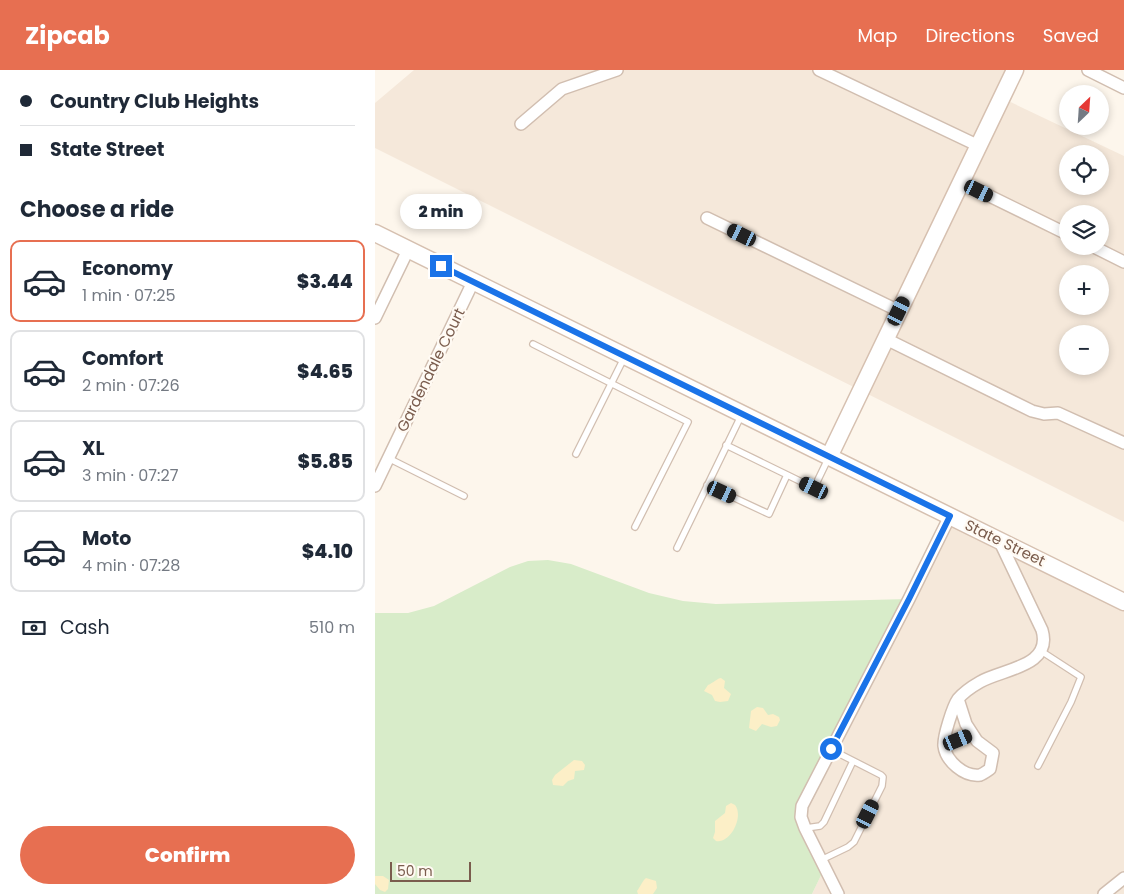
<!DOCTYPE html>
<meta charset="utf-8">
<style>
:root{--surface:#fff;--page:#f2f2f3;--text:#1f2937;--muted:#747a83;--line:#e0e1e3;--accent:#e76f51}
body{margin:0;font-family:Poppins,sans-serif;background:var(--page);color:var(--text);height:100vh;display:flex;flex-direction:column;font-size:19px;white-space:nowrap}
*{box-sizing:border-box;margin:0}
p{font-size:16px;color:var(--muted)}
.icon{flex:none;width:28px;height:28px;fill:none;stroke:currentColor;stroke-width:2;stroke-linecap:round;stroke-linejoin:round}
.map{position:relative;flex:1;overflow:hidden}
.sheet{display:flex;flex-direction:column;background:var(--surface);width:375px}
.sheet>*{flex:none}
.top-card{display:grid;align-content:center;height:110px;padding:0 20px;background:var(--surface)}
.needle{width:32px;rotate:25deg}
.tools{position:absolute;left:684px;top:15px;display:grid;gap:10px}
.tools a{display:grid;place-items:center;width:50px;height:50px;border-radius:50%;background:var(--surface);box-shadow:0 2px 8px #0003;font-size:25px}
.scale{position:absolute;left:15px;bottom:12px;width:81px;box-sizing:border-box;padding-left:5px;border:2px solid #7a5c4d;border-top:0;font-size:14px;line-height:18px;white-space:nowrap;color:#7a5c4d;-webkit-text-stroke:4px #fffaf3;paint-order:stroke}
.end{position:absolute;width:22px;height:22px;margin:-11px;border:6px solid #1a73e8;background:#fff;box-shadow:0 0 0 2px #fff}
.from{border-radius:50%}
.bubble{position:absolute;height:35px;border-radius:18px;background:var(--surface);box-shadow:0 2px 8px #0003;font-size:16px;font-weight:800;line-height:35px;text-align:center}
.car{position:absolute;width:15px;height:30px;margin:-15px -8px;border-radius:6px;box-shadow:0 0 4px 1px #0007;background:linear-gradient(#222 24%,#8ab4d8 0 40%,#222 0 76%,#8ab4d8 0 86%,#222 0)}
.top-card b{display:flex;align-items:center;gap:18px;height:48px;font-size:19px}
.top-card b+b{border-top:1px solid var(--line)}
.top-card i{width:12px;height:12px;background:var(--text)}
ul{padding:0;list-style:none}
li{display:flex;align-items:center;gap:15px;height:82px;margin:0 10px 8px;padding:0 10px;border:2px solid var(--line);border-radius:10px}
li div{flex:1}
li b{display:block;font-size:19px}
li em{font-style:normal;font-weight:800}
li.selected{border-color:var(--accent)}
li>.icon{width:45px;height:45px;stroke-width:1.5}
h2{padding:0 20px;font-size:22px;line-height:60px}
.pay{display:flex;align-items:center;gap:12px;height:55px;padding:0 20px;font-size:19px}
.pay p{margin-inline-start:auto}
.action{display:flex;gap:10px;margin-top:auto;padding:10px 20px}
.action a{flex:1;height:58px;border-radius:30px;background:var(--accent);color:#fff;font-size:20px;font-weight:800;line-height:58px;text-align:center}
header{display:flex;align-items:center;gap:30px;box-sizing:border-box;height:70px;padding:0 25px;background:var(--accent);color:#fff}
header strong{font-size:24px}
nav{display:flex;gap:28px;margin-inline-start:auto;font-size:18px}
main{display:flex;flex:1;min-height:0}
.map>svg:first-child{display:block}
.residential{fill:#f5e8da;fill-rule:evenodd}
.green{fill:#d8ecc9}
.sand{fill:#fcefc7}
.lines{fill:none;stroke-linecap:round;stroke-linejoin:round}
.lane-casing{stroke:#d1beb0;stroke-width:8}
.street-casing{stroke:#d1beb0;stroke-width:14}
.secondary-casing{stroke:#d6c0b0;stroke-width:19}
.lane{stroke:#fff;stroke-width:5.5}
.street{stroke:#fff;stroke-width:11}
.secondary{stroke:#fff;stroke-width:16}
.route{stroke:#1a73e8;stroke-width:6}
.labels{text-anchor:middle;stroke-width:4.5;stroke-linejoin:round;paint-order:stroke}
.street-label{font-size:15px;fill:#7a5c4d;stroke:#fffaf3}
</style>
<header>
<strong>Zipcab</strong>
<nav><a>Map</a><a>Directions</a><a>Saved</a></nav>
</header>
<main>
<section class="sheet">
<div class="top-card">
<b><i class="from"></i>Country Club Heights</b>
<b><i></i>State Street</b>
</div>
<h2>Choose a ride</h2>
<ul>
<li class="selected"><svg class="icon" aria-label="car" viewBox="0 0 24 24"><path d="M5 17H2v-5l4-1 3-4h7l3 4 3 1v5h-3M9 17h6M6 11h13"/><circle cx="7" cy="17" r="2"/><circle cx="17" cy="17" r="2"/></svg><div><b>Economy</b><p>1 min · 07:25</p></div><em>$3.44</em></li>
<li><svg class="icon" aria-label="car" viewBox="0 0 24 24"><path d="M5 17H2v-5l4-1 3-4h7l3 4 3 1v5h-3M9 17h6M6 11h13"/><circle cx="7" cy="17" r="2"/><circle cx="17" cy="17" r="2"/></svg><div><b>Comfort</b><p>2 min · 07:26</p></div><em>$4.65</em></li>
<li><svg class="icon" aria-label="car" viewBox="0 0 24 24"><path d="M5 17H2v-5l4-1 3-4h7l3 4 3 1v5h-3M9 17h6M6 11h13"/><circle cx="7" cy="17" r="2"/><circle cx="17" cy="17" r="2"/></svg><div><b>XL</b><p>3 min · 07:27</p></div><em>$5.85</em></li>
<li><svg class="icon" aria-label="car" viewBox="0 0 24 24"><path d="M5 17H2v-5l4-1 3-4h7l3 4 3 1v5h-3M9 17h6M6 11h13"/><circle cx="7" cy="17" r="2"/><circle cx="17" cy="17" r="2"/></svg><div><b>Moto</b><p>4 min · 07:28</p></div><em>$4.10</em></li>
</ul>
<div class="pay"><svg class="icon" aria-label="cash" viewBox="0 0 24 24"><path d="M3 7h18v10H3z"/><circle cx="12" cy="12" r="2"/></svg>Cash<p>510 m</p></div>
<div class="action"><a>Confirm</a></div>
</section>
<div class="map">
<svg width="749" height="824" viewBox="0 0 749 824">
<rect width="100%" height="100%" fill="#fdf6ec"/>
<path class="residential" d="M39 0H640L627 28 749 86V452L0 78V33ZM692 84H725V116H692ZM692 144H725V176H692ZM692 204H725V236H692ZM692 264H725V296H692Z
M575 446 749 532V824H437L450 797 426 747Z"/>
<path class="green" d="M173 490 196 494 274 523 308 531 341 534 534 529 427 736 450 797 437 824H0V543H33L59 536 135 497 153 491Z"/>
<path class="sand" d="M346 608 350 611 349 618 356 624 353 631 345 632 340 631 337 625 329 621 333 615C338 613 343 608 346 608Z
M382 637 388 638 393 645 398 644 404 647 405 650 402 656 396 657 387 654 381 661 374 658 376 641Z
M199 690 207 691 210 695 209 700 200 701 199 709 193 711 188 716 178 715 177 710 180 705Z
M356 733 360 735C369 746 356 774 341 771L338 768 340 762V751L350 743 351 736Z
M0 806H8L14 810 13 819 10 822 5 820 0 814Z
M271 808 281 811 282 818 278 824H263L262 821C265 817 268 810 271 808Z"/>
<g class="lines">
<g class="lane-casing">
<path id="lane" d="M158 274 313 352 260 457
M351 375 439 418 453 389
M201 384 249 288
M13 388 89 426
M332 415 394 444 412 405
M302 478 366 346
M569 676 597 664
M663 696 696 632 706 607 666 581
M431 758 445 756 449 752 478 691
M446 790 473 777 479 772 507 716 508 707 506 705 455 679"/>
</g>
<g class="street-casing">
<path id="street" d="M444 0 604 76
M713 0 749 18
M146 54 187 19 242 0
M586 112 692 164
M332 148 524 241
M717 176 749 192
M0 248 33 180
M511 269 657 341 669 344 683 343 749 373
M0 416 98 212
M583 629 591 654 602 671 618 683 615 699C612 701 608 704 605 705 589 707 571 691 569 676 568 667 578 636 583 629 588 623 598 616 605 612 627 599 678 597 667 560L624 470
M463 824 430 758 426 747 427 736 534 529 575 446
M729 824 749 808"/>
</g>
<g class="secondary-casing">
<path id="secondary" d="M0 163 749 532
M454 387 640 0"/>
</g>
<use href="#lane" class="lane"/>
<use href="#street" class="street"/>
<use href="#secondary" class="secondary"/>
</g>
<g class="lines">
<path class="route" d="M66 196 575 446 534 529 456 679"/>
</g>
<g class="labels">
<g class="street-label">
<text transform="translate(56 300) rotate(-64)" y="5">Gardendale Court</text>
<text transform="translate(630 473) rotate(26)" y="5">State Street</text>
</g>
</g>
</svg>
<div class="tools">
<a><svg class="needle" viewBox="-14 -14 28 28"><path d="M0-13l5 13h-10z" fill="#e53935"/><path d="M0 13l5-13h-10z" fill="#747a83"/></svg></a>
<a><svg class="icon" aria-label="locate" viewBox="0 0 24 24"><circle cx="12" cy="12" r="6"/><path d="M12 2v4M12 18v4M2 12h4M18 12h4"/></svg></a>
<a><svg class="icon" aria-label="layers" viewBox="0 0 24 24"><path d="M12 4l9 5-9 5-9-5zM3 14l9 5 9-5"/></svg></a>
<a>+</a>
<a>−</a>
</div>
<div class="scale">50 m</div>
<i class="end from" style="left:456px;top:679px"></i>
<i class="end" style="left:66px;top:196px"></i>
<div class="bubble" style="left:25px;top:124px;width:82px">2 min</div>
<i class="car" style="left:604px;top:121px;rotate:116deg"></i>
<i class="car" style="left:367px;top:165px;rotate:296deg"></i>
<i class="car" style="left:524px;top:241px;rotate:26deg"></i>
<i class="car" style="left:439px;top:418px;rotate:296deg"></i>
<i class="car" style="left:347px;top:422px;rotate:115deg"></i>
<i class="car" style="left:583px;top:670px;rotate:68deg"></i>
<i class="car" style="left:493px;top:744px;rotate:27deg"></i>
</div>
</main>
